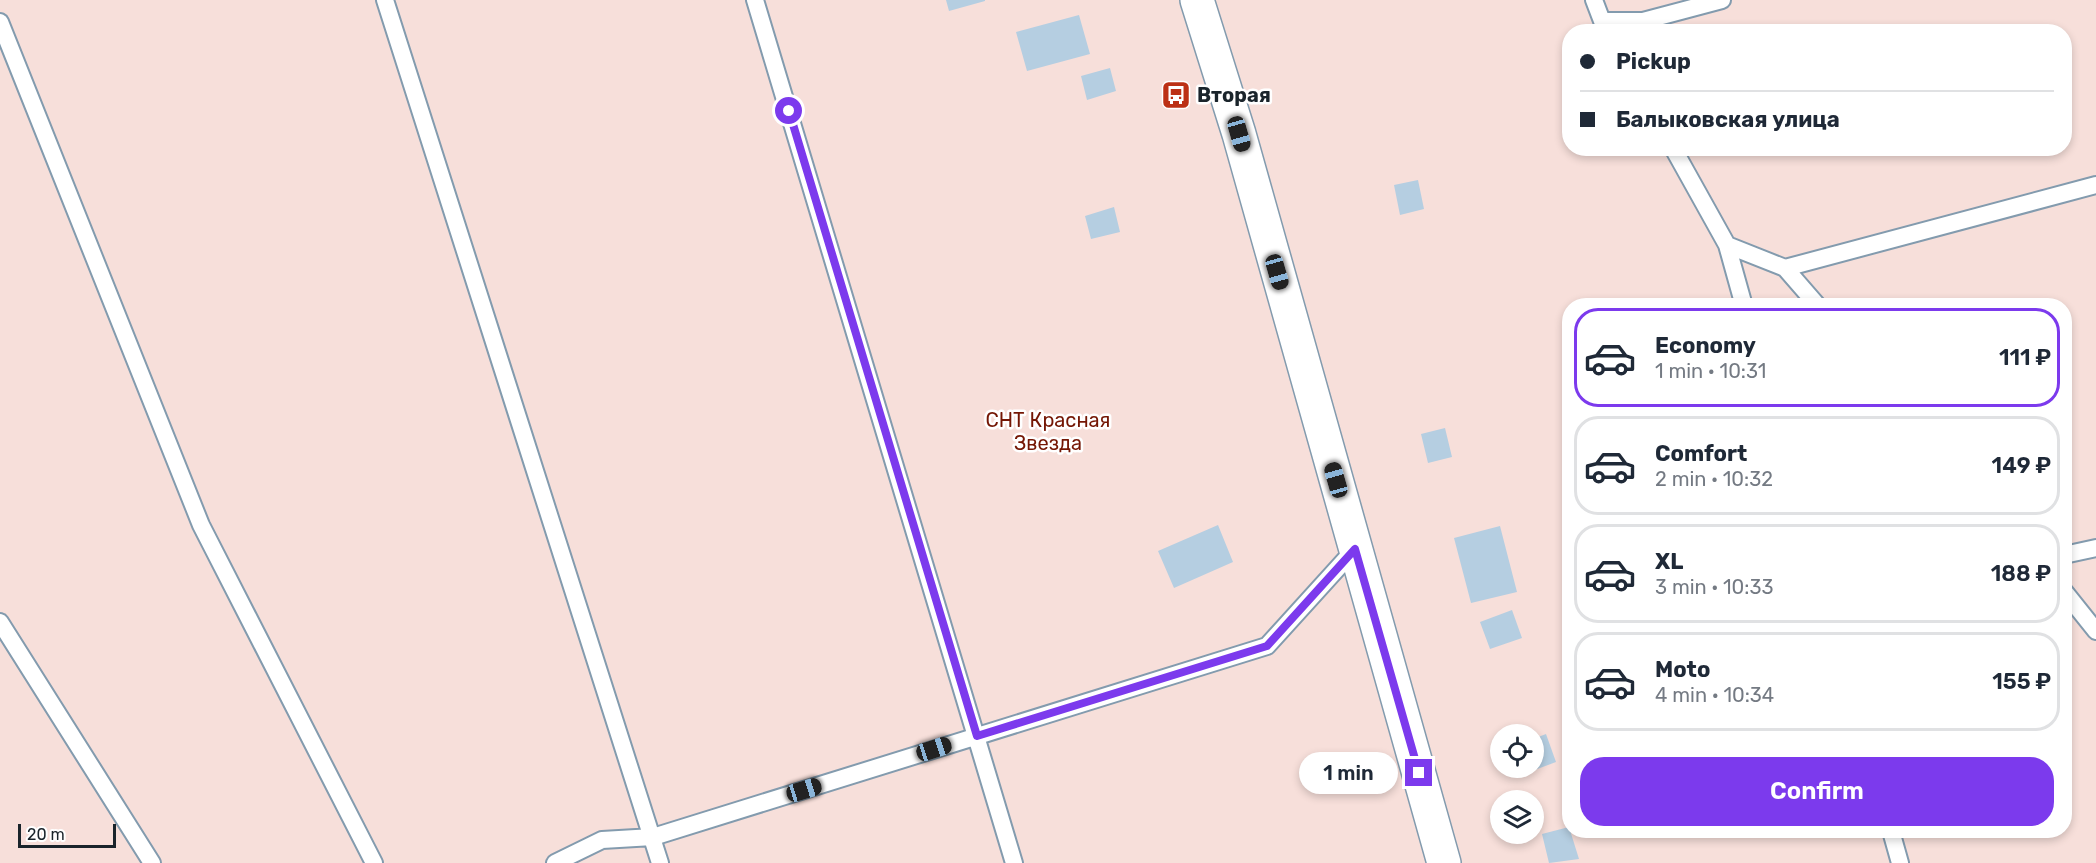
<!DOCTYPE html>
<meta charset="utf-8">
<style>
:root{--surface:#fff;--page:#f6f6f7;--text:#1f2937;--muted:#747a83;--line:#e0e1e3;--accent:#7c3aed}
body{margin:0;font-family:Rubik,sans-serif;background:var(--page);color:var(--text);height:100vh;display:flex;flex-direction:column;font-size:22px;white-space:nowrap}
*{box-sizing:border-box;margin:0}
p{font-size:20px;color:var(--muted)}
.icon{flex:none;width:33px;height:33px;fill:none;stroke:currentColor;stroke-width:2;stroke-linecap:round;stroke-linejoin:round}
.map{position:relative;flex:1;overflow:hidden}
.sheet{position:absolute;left:1562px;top:298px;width:510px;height:540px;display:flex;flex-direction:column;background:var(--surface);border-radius:24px;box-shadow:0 3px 9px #0003}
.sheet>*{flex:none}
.top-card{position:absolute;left:1562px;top:24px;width:510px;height:132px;border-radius:24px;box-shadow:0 3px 9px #0003;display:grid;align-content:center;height:132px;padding:0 18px;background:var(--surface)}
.buttons{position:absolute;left:1490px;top:724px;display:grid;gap:12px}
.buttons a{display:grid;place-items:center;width:54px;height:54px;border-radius:50%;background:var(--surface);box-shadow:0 3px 9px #0003;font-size:30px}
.scale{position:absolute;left:18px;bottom:15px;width:98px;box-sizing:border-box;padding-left:6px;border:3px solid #1a242b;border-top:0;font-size:16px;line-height:21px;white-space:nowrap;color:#1a242b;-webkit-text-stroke:4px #fff;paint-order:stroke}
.end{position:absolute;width:27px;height:27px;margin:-14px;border:8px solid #7c3aed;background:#fff;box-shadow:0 0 0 3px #fff}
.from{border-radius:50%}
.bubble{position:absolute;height:42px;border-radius:21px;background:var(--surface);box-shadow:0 3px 9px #0003;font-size:20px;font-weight:600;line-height:42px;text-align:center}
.car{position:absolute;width:18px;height:36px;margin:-18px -9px;border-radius:8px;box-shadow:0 0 4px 2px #0007;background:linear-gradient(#222 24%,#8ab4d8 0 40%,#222 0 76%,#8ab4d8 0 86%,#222 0)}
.top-card b{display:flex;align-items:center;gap:21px;height:57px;font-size:22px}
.top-card b+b{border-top:2px solid var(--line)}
.top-card i{width:15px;height:15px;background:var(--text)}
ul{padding:10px 0 0;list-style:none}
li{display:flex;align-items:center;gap:18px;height:99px;margin:0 12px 9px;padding:0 6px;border:3px solid var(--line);border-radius:24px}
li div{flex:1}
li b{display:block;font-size:22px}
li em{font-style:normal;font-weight:600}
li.selected{border-color:var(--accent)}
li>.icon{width:54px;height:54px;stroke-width:1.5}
.action{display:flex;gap:12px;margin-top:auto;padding:12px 18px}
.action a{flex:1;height:69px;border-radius:24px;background:var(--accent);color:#fff;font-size:24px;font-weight:600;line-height:69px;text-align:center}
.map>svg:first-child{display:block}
.green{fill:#f7dfda;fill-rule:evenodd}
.building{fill:#b5cee1}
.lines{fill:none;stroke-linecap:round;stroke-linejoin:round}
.lane-casing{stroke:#839bae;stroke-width:20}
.secondary-casing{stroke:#839bae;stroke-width:36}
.lane{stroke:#fff;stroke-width:16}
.secondary{stroke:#fff;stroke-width:33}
.route{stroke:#7c3aed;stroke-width:8}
.labels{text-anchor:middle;stroke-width:5;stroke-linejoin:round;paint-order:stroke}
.poi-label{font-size:20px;font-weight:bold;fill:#1a242b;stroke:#fff;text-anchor:start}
.park-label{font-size:20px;fill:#741604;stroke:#fff}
</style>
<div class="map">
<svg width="2096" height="863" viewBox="0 0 2096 863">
<rect width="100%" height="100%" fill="#eaf4fd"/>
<path class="green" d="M0 0H2096V863H0ZM1569 32H2064V148H1569ZM1569 306H2064V831H1569ZM1500 735H1533V768H1500ZM1500 801H1533V834H1500Z"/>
<path class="building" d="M946 0H985V1L949 11Z
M1079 15 1090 54 1027 71 1016 32Z
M1110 68 1116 91 1087 100 1081 76Z
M1418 180 1424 209 1400 215 1394 185Z
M1114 207 1120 232 1091 239 1085 216Z
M1445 428 1452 457 1428 463 1421 434Z
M1218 525 1233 562 1174 588 1158 551Z
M1500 526 1517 592 1471 603 1454 538Z
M1512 610 1522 638 1490 649 1480 622Z
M1546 734 1556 762 1524 774 1522 768H1533V739Z
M1569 827 1579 859 1549 863 1542 834Z"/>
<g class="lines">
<g class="lane-casing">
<path id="lane" d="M385 0 660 863
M755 0 1014 863
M1594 0 1602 21H1643L1722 0
M0 22 201 525 374 863
M1673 148 1727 245 1785 268 2096 185
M1727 245 1744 306
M1785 268 1818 306
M2064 555 2096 548
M2064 591 2096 631
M0 622 152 863
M1891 831 1900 863
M555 863 602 840 653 837 1267 646 1355 549"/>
</g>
<g class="secondary-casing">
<path id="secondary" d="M1197 0 1239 134 1444 863"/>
</g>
<use href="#lane" class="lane"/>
<use href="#secondary" class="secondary"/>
</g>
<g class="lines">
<path class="route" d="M789 111 977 736 1267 646 1355 549 1419 773"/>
</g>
<defs>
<g id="bus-square" transform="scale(1.5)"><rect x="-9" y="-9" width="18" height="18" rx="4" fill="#bc3015" stroke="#fff"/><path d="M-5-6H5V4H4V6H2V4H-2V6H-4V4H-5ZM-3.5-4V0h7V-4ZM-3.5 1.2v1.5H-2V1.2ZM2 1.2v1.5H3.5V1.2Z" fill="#fff"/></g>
</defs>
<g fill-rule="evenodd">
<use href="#bus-square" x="1176" y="95"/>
</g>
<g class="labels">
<g class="poi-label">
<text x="1197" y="102">Вторая</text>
</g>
<g class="park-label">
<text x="1048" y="427">СНТ Красная<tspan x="1048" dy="23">Звезда</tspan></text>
</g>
</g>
</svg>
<div class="buttons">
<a><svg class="icon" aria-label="locate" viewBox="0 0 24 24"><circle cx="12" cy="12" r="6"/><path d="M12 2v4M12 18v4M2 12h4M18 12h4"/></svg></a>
<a><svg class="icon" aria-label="layers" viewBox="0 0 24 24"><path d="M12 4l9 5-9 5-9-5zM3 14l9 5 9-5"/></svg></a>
</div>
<div class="scale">20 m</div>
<i class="end from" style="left:789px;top:111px"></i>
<i class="end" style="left:1419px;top:773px"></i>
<div class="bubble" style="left:1299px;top:752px;width:99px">1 min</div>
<i class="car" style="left:1239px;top:134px;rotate:164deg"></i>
<i class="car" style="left:1277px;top:272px;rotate:164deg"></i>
<i class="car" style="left:1336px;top:480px;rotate:344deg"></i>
<i class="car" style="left:934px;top:749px;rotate:72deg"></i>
<i class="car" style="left:804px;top:790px;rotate:73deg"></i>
<div class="top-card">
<b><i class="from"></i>Pickup</b>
<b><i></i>Балыковская улица</b>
</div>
<section class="sheet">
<ul>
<li class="selected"><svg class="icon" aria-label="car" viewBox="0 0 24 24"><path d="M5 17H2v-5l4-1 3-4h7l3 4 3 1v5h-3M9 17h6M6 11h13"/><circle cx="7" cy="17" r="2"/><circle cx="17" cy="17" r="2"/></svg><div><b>Economy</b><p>1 min · 10:31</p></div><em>111 ₽</em></li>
<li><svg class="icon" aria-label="car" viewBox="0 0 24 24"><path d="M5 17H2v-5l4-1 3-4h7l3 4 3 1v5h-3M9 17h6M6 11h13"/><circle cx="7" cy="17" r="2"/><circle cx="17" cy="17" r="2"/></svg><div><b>Comfort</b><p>2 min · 10:32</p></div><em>149 ₽</em></li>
<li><svg class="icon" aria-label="car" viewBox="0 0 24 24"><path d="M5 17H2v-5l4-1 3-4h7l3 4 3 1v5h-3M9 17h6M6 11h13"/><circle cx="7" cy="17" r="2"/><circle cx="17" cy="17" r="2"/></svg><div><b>XL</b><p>3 min · 10:33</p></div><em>188 ₽</em></li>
<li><svg class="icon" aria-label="car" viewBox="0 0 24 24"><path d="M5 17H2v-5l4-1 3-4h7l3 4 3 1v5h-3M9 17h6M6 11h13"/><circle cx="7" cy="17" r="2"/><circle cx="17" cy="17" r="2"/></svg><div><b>Moto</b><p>4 min · 10:34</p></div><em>155 ₽</em></li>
</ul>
<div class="action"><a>Confirm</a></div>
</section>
</div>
